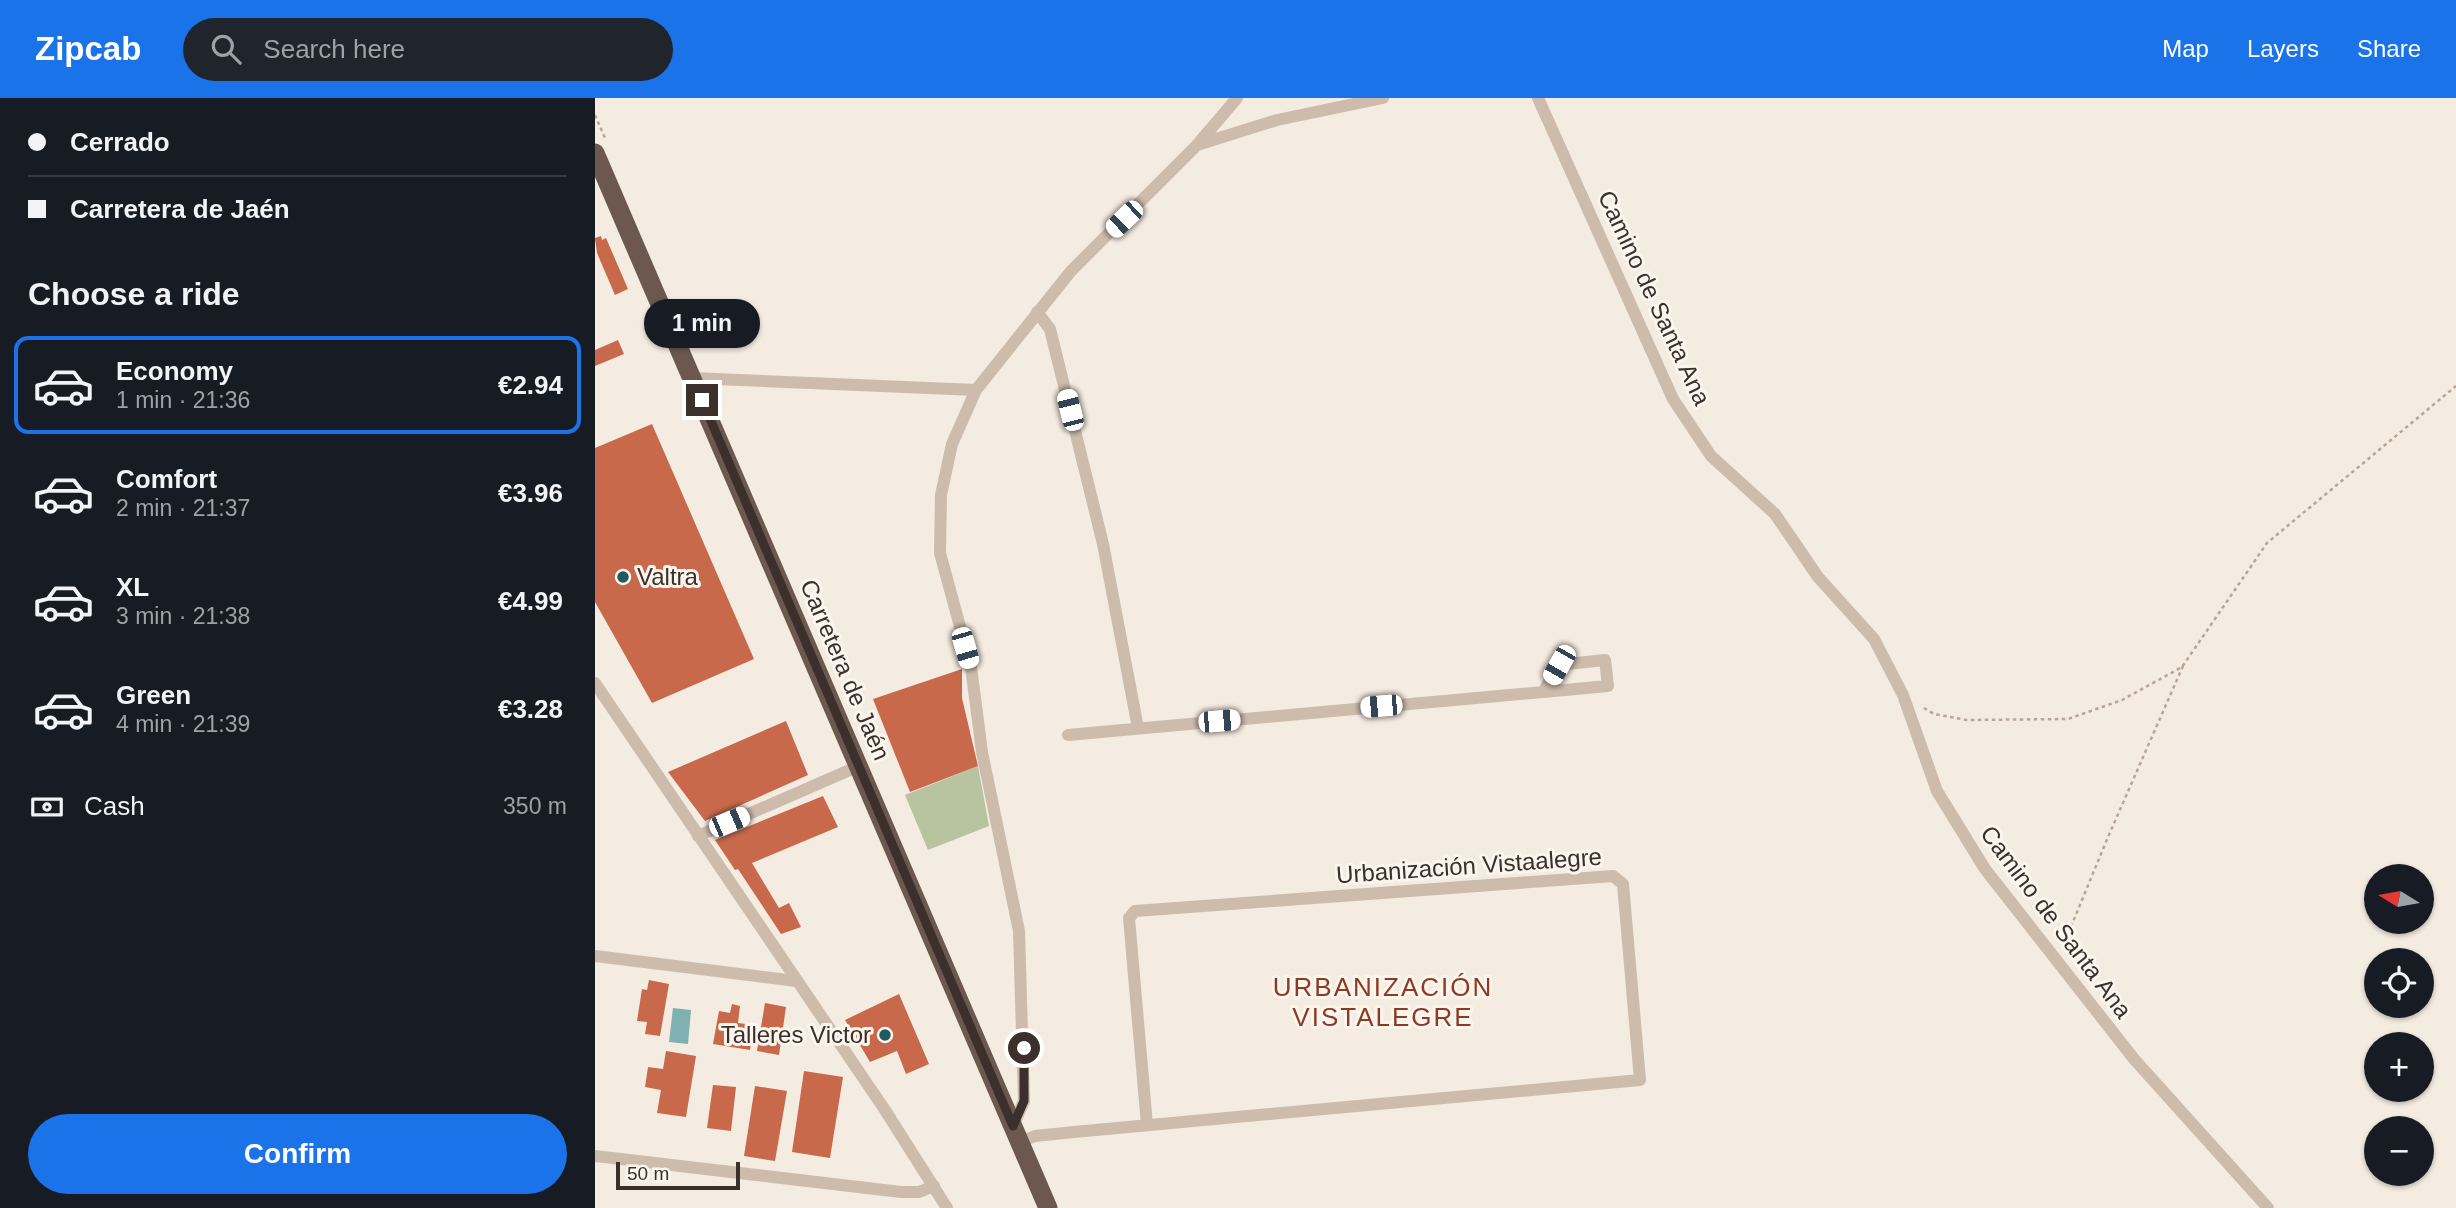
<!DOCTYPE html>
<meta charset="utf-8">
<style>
:root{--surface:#171b24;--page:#20242c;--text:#f1f3f6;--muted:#9ea1a6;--line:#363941;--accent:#1a73e8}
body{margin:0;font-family:Arial,sans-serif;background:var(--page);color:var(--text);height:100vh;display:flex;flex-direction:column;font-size:26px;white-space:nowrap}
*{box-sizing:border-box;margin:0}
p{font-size:23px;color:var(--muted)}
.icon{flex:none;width:38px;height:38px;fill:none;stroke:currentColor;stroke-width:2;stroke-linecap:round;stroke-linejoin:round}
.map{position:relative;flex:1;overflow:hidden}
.panel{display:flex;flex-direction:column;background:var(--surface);width:595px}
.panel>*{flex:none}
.hud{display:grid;align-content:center;height:154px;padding:0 28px;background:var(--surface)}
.needle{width:46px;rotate:281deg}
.buttons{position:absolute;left:1769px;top:766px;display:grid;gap:14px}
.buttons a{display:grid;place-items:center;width:70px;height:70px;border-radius:50%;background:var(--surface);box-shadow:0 2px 5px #0004;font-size:35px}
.scale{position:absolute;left:21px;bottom:18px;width:124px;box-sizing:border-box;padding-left:7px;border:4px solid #3b302b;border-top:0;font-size:19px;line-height:24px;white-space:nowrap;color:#3b302b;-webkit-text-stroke:5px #fbf5ee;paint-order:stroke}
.end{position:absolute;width:32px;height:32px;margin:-16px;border:9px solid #3b302b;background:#fff;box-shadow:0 0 0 4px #fff}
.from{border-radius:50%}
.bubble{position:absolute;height:49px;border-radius:24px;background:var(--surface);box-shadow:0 2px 5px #0004;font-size:23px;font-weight:600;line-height:49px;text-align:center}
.car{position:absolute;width:21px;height:42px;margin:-21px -10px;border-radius:9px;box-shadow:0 0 5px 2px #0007;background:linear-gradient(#fff 24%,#345 0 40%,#fff 0 76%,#345 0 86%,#fff 0)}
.hud b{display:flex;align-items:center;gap:24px;height:66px;font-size:26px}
.hud b+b{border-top:2px solid var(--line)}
.hud i{width:18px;height:18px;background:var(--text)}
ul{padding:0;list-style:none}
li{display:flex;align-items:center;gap:21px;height:98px;margin:0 14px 10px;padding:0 14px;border:4px solid transparent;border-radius:14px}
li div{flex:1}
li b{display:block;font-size:26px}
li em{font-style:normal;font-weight:600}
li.on{border-color:var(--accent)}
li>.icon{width:63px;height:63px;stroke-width:1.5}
h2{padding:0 28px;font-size:32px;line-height:84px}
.pay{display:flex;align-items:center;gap:18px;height:77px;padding:0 28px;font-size:26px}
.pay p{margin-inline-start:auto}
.button{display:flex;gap:14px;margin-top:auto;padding:14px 28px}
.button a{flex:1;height:80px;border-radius:42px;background:var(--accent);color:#fff;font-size:28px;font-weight:600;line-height:80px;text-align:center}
header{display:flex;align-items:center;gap:42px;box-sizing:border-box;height:98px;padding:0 35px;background:var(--accent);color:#fff}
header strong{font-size:33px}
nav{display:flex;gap:38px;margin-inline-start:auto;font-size:24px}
.search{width:490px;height:63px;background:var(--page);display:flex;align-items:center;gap:18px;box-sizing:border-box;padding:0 24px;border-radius:38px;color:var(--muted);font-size:26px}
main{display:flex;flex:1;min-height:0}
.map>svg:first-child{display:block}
.green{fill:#b8c4a0}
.water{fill:#7fb0b2}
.building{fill:#c8694b}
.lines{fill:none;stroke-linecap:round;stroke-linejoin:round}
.path{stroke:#b9a596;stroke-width:2.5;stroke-dasharray:3.5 3.5;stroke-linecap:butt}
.minor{stroke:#cdbbac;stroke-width:12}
.trunk{stroke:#6c584f;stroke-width:19}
.route{stroke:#3b302b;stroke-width:9}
.poi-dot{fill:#1f5a5e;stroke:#fbf5ee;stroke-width:2.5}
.labels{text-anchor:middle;stroke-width:6;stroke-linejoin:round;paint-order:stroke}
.street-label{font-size:24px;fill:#3b302b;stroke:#fbf5ee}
.poi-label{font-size:24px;fill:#3b302b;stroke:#fbf5ee;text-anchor:start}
.neighbourhood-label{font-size:26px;letter-spacing:2px;fill:#8c3b22;stroke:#fbf5ee}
</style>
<header>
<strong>Zipcab</strong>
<div class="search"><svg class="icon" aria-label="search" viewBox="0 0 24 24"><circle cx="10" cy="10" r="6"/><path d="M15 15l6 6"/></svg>Search here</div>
<nav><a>Map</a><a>Layers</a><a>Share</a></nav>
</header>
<main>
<section class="panel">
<div class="hud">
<b><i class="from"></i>Cerrado</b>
<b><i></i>Carretera de Jaén</b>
</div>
<h2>Choose a ride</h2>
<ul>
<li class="on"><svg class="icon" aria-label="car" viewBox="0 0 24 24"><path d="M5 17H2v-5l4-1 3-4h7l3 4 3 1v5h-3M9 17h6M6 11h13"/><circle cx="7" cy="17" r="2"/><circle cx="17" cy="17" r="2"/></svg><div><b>Economy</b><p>1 min · 21:36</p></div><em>€2.94</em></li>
<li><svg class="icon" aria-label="car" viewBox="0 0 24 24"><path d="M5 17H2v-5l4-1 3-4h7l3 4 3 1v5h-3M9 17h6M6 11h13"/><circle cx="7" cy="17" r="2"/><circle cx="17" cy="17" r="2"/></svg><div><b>Comfort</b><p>2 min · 21:37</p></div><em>€3.96</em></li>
<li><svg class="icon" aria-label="car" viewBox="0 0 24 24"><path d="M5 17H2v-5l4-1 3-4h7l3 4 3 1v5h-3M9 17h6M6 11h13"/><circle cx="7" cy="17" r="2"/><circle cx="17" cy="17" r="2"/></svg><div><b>XL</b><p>3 min · 21:38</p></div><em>€4.99</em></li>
<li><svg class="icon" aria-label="car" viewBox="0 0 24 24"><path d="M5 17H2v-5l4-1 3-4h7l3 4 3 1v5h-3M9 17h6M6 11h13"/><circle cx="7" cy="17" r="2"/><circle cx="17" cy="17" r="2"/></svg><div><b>Green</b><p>4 min · 21:39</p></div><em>€3.28</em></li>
</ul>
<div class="pay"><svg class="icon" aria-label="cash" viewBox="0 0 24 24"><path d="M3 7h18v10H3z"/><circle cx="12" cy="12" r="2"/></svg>Cash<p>350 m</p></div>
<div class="button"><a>Confirm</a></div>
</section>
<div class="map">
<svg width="1861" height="1110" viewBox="0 0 1861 1110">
<rect width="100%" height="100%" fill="#f4ebe1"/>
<path class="green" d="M383 668 394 728 333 752 310 697Z"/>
<path class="water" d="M78 910 96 912 93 946 74 944Z"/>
<path class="building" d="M6 138 7 142 11 140 33 191 20 197 2 155 0 140Z
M23 242 29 256 0 268V252Z
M57 326 159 561 57 605 0 504V350Z
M367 571V600L383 668 315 694 278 601Z
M191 623 213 677 110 723 73 674Z
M228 698 243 729 157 765 184 810 194 805 206 829 186 836 143 771 140 772 120 742Z
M54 882 74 886 65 938 50 936 52 924 42 923 47 891 52 892Z
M304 896 334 966 311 976 302 953 275 964 250 922Z
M170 905 191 909 184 957 162 953Z
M137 906 145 908 143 925 159 927 155 952 118 946 124 913 135 915Z
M71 953 101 958 91 1019 62 1015 66 992 50 989 53 969 68 971Z
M209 973 248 979 235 1060 197 1054Z
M118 987 141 989 136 1033 112 1030Z
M160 988 192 993 180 1063 149 1058Z"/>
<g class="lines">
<path class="path" d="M0 17 10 40
M1329 610 1339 616 1372 622 1473 621 1527 602 1587 569 1672 445 1861 288
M1468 848 1513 739 1588 568"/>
<path class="minor" d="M943 0 1078 301 1116 358 1180 416 1223 479 1279 541 1308 597 1342 693 1390 771 1539 961 1673 1110
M602 47 682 22 788 0
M442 214 455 231 508 446 543 630
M97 280 381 292 476 173 602 47 642 0
M381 292 357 346 346 397 345 455 376 569 387 654 424 833 429 1003 418 1028
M0 585 290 1012 352 1110
M473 637 948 594 1013 588 1010 562 964 567 948 594
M103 738 264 668
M0 858 201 883
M425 1044 440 1038 479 1034 1045 982 1028 786 1018 778 540 813 534 820 552 1027
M0 1058 306 1094H324L339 1088"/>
<path class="trunk" d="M0 55 453 1110"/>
</g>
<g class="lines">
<path class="route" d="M107 302 418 1028 429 1003V950"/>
</g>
<g class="poi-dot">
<circle cx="28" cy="479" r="7"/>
<circle cx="290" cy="937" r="7"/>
</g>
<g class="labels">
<g class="street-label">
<text transform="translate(1059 200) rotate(65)" y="8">Camino de Santa Ana</text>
<text transform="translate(250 572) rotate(67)" y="8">Carretera de Jaén</text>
<text transform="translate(874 768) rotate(-4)" y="8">Urbanización Vistaalegre</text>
<text transform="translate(1461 824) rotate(53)" y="8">Camino de Santa Ana</text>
</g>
<g class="poi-label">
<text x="42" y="487">Valtra</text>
<text x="276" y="945" text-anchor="end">Talleres Victor</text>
</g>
<g class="neighbourhood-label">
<text x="788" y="898">URBANIZACIÓN<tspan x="788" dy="30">VISTALEGRE</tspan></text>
</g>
</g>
</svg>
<div class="buttons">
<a><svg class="needle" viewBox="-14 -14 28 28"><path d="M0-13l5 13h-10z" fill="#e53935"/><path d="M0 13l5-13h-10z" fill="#9ea1a6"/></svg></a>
<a><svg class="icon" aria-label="locate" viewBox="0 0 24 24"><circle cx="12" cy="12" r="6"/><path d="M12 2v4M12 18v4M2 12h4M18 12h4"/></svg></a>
<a>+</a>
<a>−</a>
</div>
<div class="scale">50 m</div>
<i class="end from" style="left:429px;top:950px"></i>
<i class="end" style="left:107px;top:302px"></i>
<div class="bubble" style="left:49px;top:201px;width:116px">1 min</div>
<i class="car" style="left:529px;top:121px;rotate:226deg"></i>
<i class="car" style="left:475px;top:312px;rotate:346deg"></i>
<i class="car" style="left:370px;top:550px;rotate:164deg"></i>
<i class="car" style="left:964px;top:567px;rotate:210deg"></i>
<i class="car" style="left:786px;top:608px;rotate:265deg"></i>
<i class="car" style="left:624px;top:623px;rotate:85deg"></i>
<i class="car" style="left:134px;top:724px;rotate:67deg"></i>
</div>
</main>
